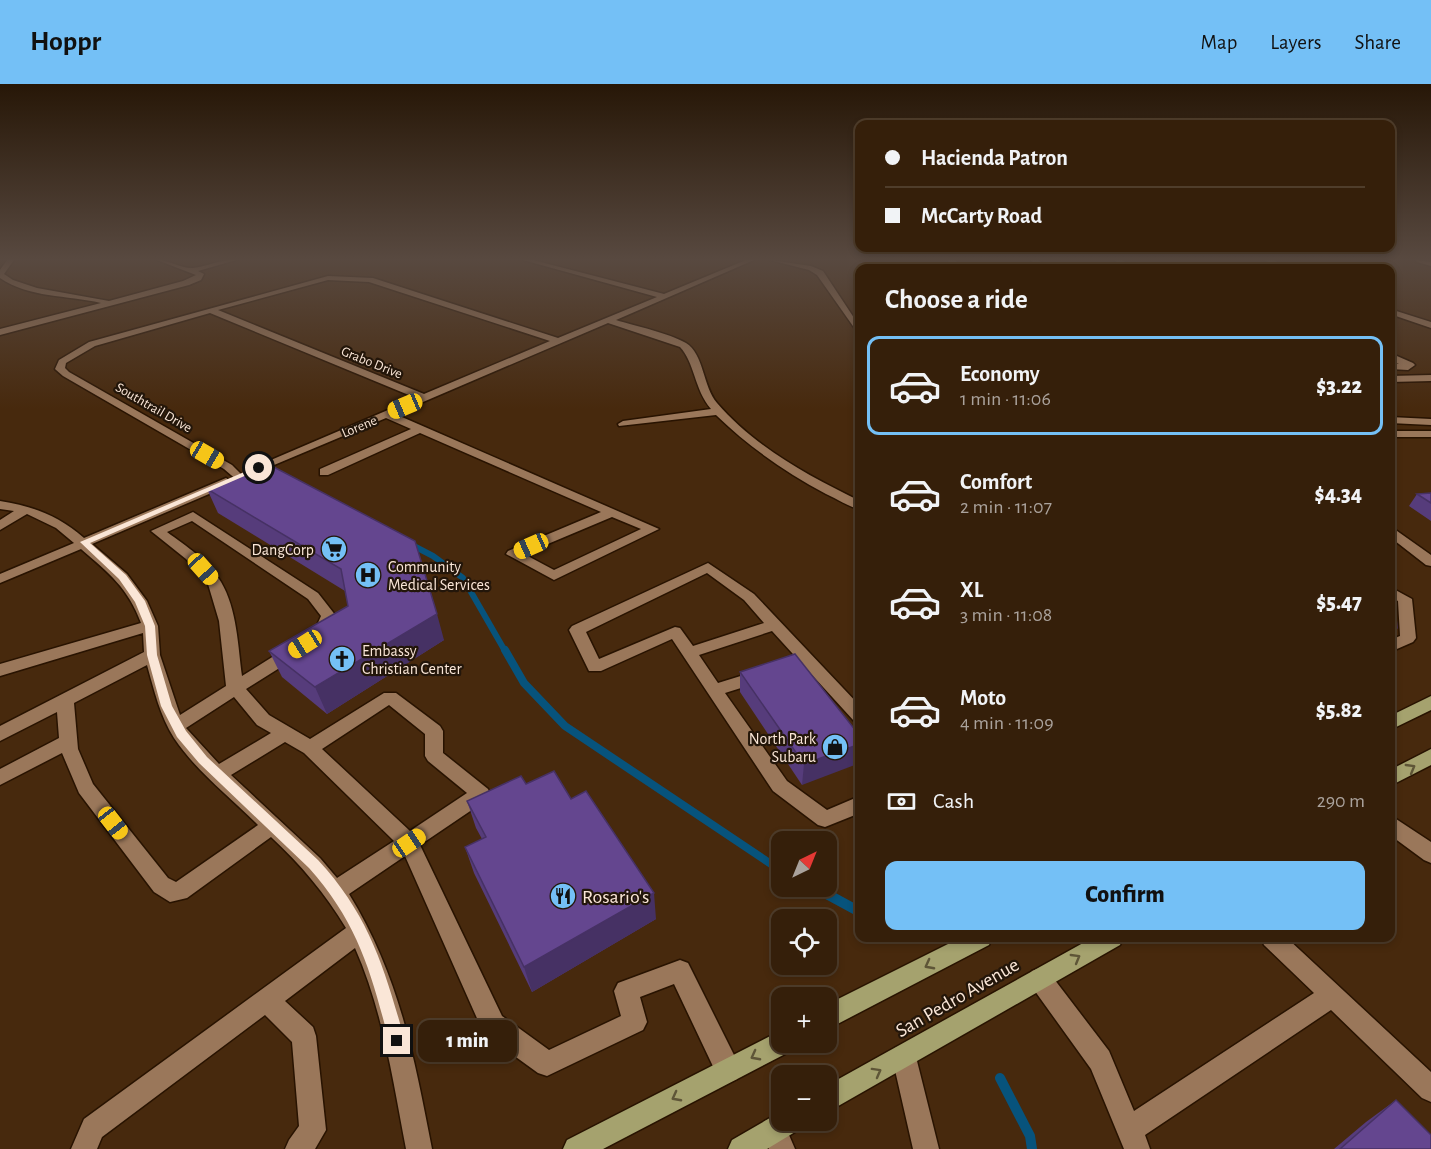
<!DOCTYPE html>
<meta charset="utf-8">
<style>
:root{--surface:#351f0a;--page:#402c18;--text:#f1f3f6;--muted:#aaa29c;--line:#4f3d2b;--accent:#74c0f6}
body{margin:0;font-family:"Alegreya Sans",sans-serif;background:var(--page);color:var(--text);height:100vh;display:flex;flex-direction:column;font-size:22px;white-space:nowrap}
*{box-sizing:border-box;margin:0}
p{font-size:20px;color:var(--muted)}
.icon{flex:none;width:33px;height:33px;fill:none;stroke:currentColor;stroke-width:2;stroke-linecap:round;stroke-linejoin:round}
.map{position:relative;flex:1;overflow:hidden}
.details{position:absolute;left:855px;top:180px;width:540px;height:678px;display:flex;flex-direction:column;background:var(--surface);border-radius:12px;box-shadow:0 3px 9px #0003,0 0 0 2px var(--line)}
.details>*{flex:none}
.top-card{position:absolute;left:855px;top:36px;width:540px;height:132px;border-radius:12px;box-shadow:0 3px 9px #0003,0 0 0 2px var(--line);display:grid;align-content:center;height:132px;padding:0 30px;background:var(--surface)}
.needle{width:39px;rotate:43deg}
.buttons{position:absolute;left:771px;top:747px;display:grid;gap:12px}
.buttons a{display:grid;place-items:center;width:66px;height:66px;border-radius:12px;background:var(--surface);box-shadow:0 3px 9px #0003,0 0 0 2px var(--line);font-size:30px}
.end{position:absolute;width:27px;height:27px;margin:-14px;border:8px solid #fae6d7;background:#111;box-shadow:0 0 0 3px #111}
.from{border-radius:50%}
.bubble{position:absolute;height:42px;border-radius:12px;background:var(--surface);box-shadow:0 3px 9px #0003,0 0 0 2px var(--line);font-size:20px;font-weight:800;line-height:42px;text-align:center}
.car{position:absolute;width:18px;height:36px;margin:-18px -9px;border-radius:8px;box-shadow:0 0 4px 2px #0007;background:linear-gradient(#f5c518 24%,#345 0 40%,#f5c518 0 76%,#345 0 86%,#f5c518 0)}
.top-card b{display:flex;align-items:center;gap:21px;height:57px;font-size:22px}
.top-card b+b{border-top:2px solid var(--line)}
.top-card i{width:15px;height:15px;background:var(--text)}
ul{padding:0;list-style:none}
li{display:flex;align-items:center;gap:18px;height:99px;margin:0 12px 9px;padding:0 18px;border:3px solid transparent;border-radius:12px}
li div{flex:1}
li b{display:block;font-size:22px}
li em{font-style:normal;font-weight:800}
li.active{border-color:var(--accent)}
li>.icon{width:54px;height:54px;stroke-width:1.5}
h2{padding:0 30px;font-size:27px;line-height:72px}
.pay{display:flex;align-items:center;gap:15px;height:66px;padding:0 30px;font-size:22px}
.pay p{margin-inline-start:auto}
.primary-button{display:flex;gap:12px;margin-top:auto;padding:12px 30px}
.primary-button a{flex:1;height:69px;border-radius:12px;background:var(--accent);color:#111;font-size:24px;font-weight:800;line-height:69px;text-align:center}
header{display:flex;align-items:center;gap:36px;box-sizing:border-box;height:84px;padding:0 30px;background:var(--accent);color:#111}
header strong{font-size:28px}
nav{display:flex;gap:33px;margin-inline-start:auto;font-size:21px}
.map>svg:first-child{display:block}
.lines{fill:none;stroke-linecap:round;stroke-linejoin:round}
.stream-far2{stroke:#07537c;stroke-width:6}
.stream-far1{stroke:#07537c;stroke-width:8}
.stream{stroke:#07537c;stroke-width:10}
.minor-casing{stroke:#281301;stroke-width:3}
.major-casing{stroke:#281301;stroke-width:3}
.minor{fill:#9a775a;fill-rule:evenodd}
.major{fill:#a5a26e;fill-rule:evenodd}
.wall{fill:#563c7b}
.shaded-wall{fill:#463164}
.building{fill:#64468f;stroke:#463164;stroke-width:1.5}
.oneway{stroke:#5e5537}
.route{fill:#fae6d7}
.labels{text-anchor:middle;stroke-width:4.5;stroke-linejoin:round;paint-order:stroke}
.far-street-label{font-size:14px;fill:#fae6d7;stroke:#23160a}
.poi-label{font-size:16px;fill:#fae6d7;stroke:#23160a;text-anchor:end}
.near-poi-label{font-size:20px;fill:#fae6d7;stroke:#23160a;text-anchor:start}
.near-street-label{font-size:20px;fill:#fae6d7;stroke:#23160a}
</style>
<header>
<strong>Hoppr</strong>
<nav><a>Map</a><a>Layers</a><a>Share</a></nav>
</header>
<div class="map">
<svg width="1431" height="1065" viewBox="0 0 1431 1065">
<rect width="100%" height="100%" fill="#47290d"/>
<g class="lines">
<path class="stream-far2" d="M410 460 433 472 463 494 505 567"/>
<path class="stream-far1" d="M505 566 524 599 565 642 777 784"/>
<path class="stream" d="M775 782 782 787
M812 802 860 828
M1000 994 1030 1052 1032 1065"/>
<g class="minor-casing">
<path id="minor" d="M7 176H14L4 190 13 196 37 204 109 217 183 197 196 191 157 176C169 176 182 185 193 184 208 182 221 175 236 176L198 187 204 190 201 196 189 201 0 251V245L101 219C67 211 29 214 0 194V186Z
M523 176H533L664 210 746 176H754L616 236C635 242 669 249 686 259 704 270 703 303 717 319 755 363 808 392 860 417V426C848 422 837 415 826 410 785 388 749 363 716 331L619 342 618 340 623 337 711 325C694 305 695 279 680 263L608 239 395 330 659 445 554 496 506 470 508 467 601 428 420 349 328 391H320V385L411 345 386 334 255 389H247L245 387 416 314 210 229 95 262 66 279 65 284 69 288 232 381 244 393 238 397 224 385 63 292 55 285 59 276 89 258 328 192 373 194 558 254 657 213ZM328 196 369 198 550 257 424 310 218 226ZM612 433 641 445 554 486 524 470Z
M770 176 811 182 823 187 860 243V252L817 191 809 186Z
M947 176H955L964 184H956Z
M1030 176H1038L1050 184H1042Z
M1114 176H1122L1134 184H1126Z
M1264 176H1273L1291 184H1282Z
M1416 176 1431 178V182L1417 178Z
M1390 225 1431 238V244L1390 230Z
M1390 269 1413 279 1415 281 1408 286 1390 285V279L1399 280 1390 276Z
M1431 291V297L1390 298V292Z
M1390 333 1431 335V341L1390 339Z
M1390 347H1431V353H1390Z
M226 394 232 398 230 401 92 460 127 490 147 517 158 542 160 571 180 631 226 602 219 537 208 500 186 475 151 447 193 428 318 509 336 532 326 554H316L313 550 321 532 308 515 192 437 167 448C186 462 209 477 221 498 237 525 238 562 242 592L285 565H297L299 569 297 573 246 605 269 631 310 655 384 609H396L440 642 443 647V669L488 705 490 710 488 715 420 761 502 932 549 966 621 932 614 907 618 899 680 876 688 879 737 977 741 986 737 995 728 999 719 995 674 900 640 913 647 938 643 946 547 992 538 989 484 950 405 772 349 810C399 891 414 972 432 1065H406C393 997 383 927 355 864L285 917 313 943 316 952 326 1046 315 1065H285L289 1056 299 1042 292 958 265 931 102 1053 97 1065H71L84 1035 346 844C325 809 301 781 271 753L187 814 170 818 154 808 79 709 62 669 0 701V685L59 654 57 628 0 657V642L144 568 143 549 0 592V580L141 539C128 504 109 489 81 465L0 499V490L74 459 56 444 27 430 0 446V436L14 427 0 425V417C33 422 59 432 84 454ZM147 581C154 606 160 632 174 654 196 687 230 713 258 741L176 798 168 794 93 700 78 665 74 619ZM234 613 257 641 271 649 219 680 186 644ZM389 621 425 650V672L428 677 467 709 410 747 322 665ZM285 658 304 669 394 757 337 794 320 774 231 691Z
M1390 442 1431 471V482L1426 481 1390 453Z
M708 479 754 510 860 622V639L854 637 772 547 699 571 718 599 760 586 766 588 768 592 766 596 725 609 787 697 827 726 860 712V729L825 743 818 741 773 707 672 555 601 587H589L569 546 572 542ZM707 489 744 516 764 539 693 562 680 544 675 543 599 575 586 548Z
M1390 503 1412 515 1416 554 1413 558 1390 568V556L1400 552 1398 517 1390 513Z
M1390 731 1431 758V779L1424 776 1390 751Z
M1261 854H1287L1431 988V1018L1422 1014 1331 926 1145 1051 1150 1065H1124L1091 985 1032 903 1028 895 1032 887 1040 884 1048 887 1109 967 1134 1027 1314 909 1264 861Z
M904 961 913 964 916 973 939 1065H913L892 973 895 964Z
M774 1033 783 1037 795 1065H769L761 1046 765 1037Z"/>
</g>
<g class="major-casing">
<path id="major" d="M1431 612V626L1390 646V632Z
M1431 665V681L1390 702V686Z
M960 854H992L989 861 826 946V921Z
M1092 854H1123L1120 861 826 1029V1002Z
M782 946V958H794L791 967 603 1065H563L567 1056Z
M782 1027V1036H804L800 1045 767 1065H728L732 1056Z"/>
</g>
<use href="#minor" class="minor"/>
<use href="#major" class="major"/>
</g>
<path class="wall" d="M268 380 444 556 327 630 282 593 269 567 348 522 345 507 218 429 207 405Z
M1431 409V437L1409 422 1417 410Z
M740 588 860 652 802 701 740 608Z
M526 700 571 715 656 835 532 908 474 789 465 763 482 755 476 744 467 717Z
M1396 1016 1431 1065H1334L1366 1038Z"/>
<path class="shaded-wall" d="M437 530 444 556 327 630 315 603Z
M1397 544 1392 550 1390 551V547Z
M860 660V679L802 701 804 680Z
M654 809 656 835 532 908 524 883Z"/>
<path class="building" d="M268 380 415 457 437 530 315 603 269 567 348 522 341 485 207 405Z
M1431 409V419L1417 410Z
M1390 510 1394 512 1397 544 1390 547Z
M795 570 860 652V660L804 680 740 588Z
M554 687 571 715 586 707 654 809 524 883 465 763 486 753 467 717 521 692 526 700Z
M1396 1016 1431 1051V1065H1340Z"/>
<defs><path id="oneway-chevron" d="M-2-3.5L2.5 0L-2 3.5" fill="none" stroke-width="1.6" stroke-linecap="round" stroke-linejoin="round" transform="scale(1.5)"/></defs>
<g class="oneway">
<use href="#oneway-chevron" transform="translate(1411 684) rotate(-30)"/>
<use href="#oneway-chevron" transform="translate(1076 874) rotate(-30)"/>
<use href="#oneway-chevron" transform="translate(929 881) rotate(152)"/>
<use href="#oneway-chevron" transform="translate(755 972) rotate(152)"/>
<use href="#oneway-chevron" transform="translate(877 988) rotate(-29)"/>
<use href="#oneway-chevron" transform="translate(676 1013) rotate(152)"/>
</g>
<linearGradient id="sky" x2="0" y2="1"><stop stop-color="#271707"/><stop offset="0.54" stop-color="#584940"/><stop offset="1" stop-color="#584940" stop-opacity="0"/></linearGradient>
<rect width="1431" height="325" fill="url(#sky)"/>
<path class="route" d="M256 383 263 384 90 459 126 491 145 517 155 542 157 571 172 622 186 647 207 673 318 776C370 832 385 886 405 957L403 962 397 965 391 962 389 957C371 888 358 839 309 784L199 679 177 653 161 622 147 571 145 542 135 518 119 495 80 458Z"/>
<defs>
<g id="supermarket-disc" transform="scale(1.35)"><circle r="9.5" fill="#74c0f6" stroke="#23160a"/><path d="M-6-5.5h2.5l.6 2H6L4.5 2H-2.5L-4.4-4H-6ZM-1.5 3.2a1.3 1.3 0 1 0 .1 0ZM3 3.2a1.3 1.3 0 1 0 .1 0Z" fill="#111"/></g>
<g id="hospital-disc" transform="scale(1.35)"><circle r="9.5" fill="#74c0f6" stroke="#23160a"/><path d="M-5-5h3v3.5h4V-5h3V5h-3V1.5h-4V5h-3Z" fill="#111"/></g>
<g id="church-disc" transform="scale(1.35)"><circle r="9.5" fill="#74c0f6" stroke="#23160a"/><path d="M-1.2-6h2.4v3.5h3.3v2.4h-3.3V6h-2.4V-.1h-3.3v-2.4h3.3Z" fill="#111"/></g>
<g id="shop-disc" transform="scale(1.35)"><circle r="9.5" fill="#74c0f6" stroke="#23160a"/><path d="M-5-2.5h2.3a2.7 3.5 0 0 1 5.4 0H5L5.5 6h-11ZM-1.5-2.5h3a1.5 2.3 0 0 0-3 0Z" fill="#111"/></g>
<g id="restaurant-disc" transform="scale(1.35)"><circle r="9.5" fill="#74c0f6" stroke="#23160a"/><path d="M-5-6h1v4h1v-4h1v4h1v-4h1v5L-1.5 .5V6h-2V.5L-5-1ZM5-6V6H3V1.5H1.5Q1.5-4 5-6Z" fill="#111"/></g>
</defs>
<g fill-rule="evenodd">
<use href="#supermarket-disc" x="334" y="465"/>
<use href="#hospital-disc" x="368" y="491"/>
<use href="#church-disc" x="342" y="575"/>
<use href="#shop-disc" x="835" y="663"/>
<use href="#restaurant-disc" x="563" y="812"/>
</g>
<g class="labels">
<g class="far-street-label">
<text transform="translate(372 278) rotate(22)" y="5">Grabo Drive</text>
<text transform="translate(154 323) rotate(30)" y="5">Southtrail Drive</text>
<text transform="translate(359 342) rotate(-23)" y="5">Lorene</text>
</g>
<g class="poi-label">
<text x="314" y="471">DangCorp</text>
<text x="388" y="488" text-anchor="start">Community<tspan x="388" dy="18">Medical Services</tspan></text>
<text x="362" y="572" text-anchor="start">Embassy<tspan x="362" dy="18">Christian Center</tspan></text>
<text x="816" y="660">North Park<tspan x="816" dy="18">Subaru</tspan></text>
</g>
<g class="near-poi-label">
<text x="582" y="819">Rosario's</text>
</g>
<g class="near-street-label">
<text transform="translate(957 913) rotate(-30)" y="7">San Pedro Avenue</text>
</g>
</g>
</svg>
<div class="buttons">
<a><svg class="needle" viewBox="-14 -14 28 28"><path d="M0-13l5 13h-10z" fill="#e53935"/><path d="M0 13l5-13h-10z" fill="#aaa29c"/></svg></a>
<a><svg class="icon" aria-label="locate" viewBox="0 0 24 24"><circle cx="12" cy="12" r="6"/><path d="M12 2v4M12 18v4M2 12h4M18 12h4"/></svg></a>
<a>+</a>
<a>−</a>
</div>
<i class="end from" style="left:259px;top:384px"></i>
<i class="end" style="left:397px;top:957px"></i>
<div class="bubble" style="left:418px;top:936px;width:99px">1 min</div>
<i class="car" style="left:405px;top:322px;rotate:247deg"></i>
<i class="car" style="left:207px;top:371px;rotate:120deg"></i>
<i class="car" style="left:531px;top:462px;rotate:246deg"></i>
<i class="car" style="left:203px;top:485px;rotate:138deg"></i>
<i class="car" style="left:305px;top:560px;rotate:238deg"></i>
<i class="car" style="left:113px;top:739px;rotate:142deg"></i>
<i class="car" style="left:409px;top:759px;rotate:56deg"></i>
<div class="top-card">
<b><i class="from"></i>Hacienda Patron</b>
<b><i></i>McCarty Road</b>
</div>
<section class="details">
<h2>Choose a ride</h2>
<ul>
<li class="active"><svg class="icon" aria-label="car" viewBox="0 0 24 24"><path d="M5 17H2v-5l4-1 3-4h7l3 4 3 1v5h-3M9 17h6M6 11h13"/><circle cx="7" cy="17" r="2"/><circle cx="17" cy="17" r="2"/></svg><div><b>Economy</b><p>1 min · 11:06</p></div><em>$3.22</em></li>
<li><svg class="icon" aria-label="car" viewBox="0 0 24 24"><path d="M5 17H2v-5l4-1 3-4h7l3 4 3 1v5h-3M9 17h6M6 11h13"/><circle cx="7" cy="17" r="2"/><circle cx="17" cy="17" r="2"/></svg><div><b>Comfort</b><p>2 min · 11:07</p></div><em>$4.34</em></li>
<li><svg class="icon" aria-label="car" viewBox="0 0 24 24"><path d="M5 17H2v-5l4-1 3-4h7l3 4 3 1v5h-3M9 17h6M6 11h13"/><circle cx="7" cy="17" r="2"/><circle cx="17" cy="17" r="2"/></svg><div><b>XL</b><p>3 min · 11:08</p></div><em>$5.47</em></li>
<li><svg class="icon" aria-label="car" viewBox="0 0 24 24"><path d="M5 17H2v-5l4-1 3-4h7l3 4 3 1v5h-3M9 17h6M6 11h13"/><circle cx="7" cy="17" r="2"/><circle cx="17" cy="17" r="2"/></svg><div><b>Moto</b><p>4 min · 11:09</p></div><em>$5.82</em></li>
</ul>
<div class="pay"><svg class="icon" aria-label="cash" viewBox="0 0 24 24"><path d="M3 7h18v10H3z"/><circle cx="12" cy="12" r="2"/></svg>Cash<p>290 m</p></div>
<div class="primary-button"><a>Confirm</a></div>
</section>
</div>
